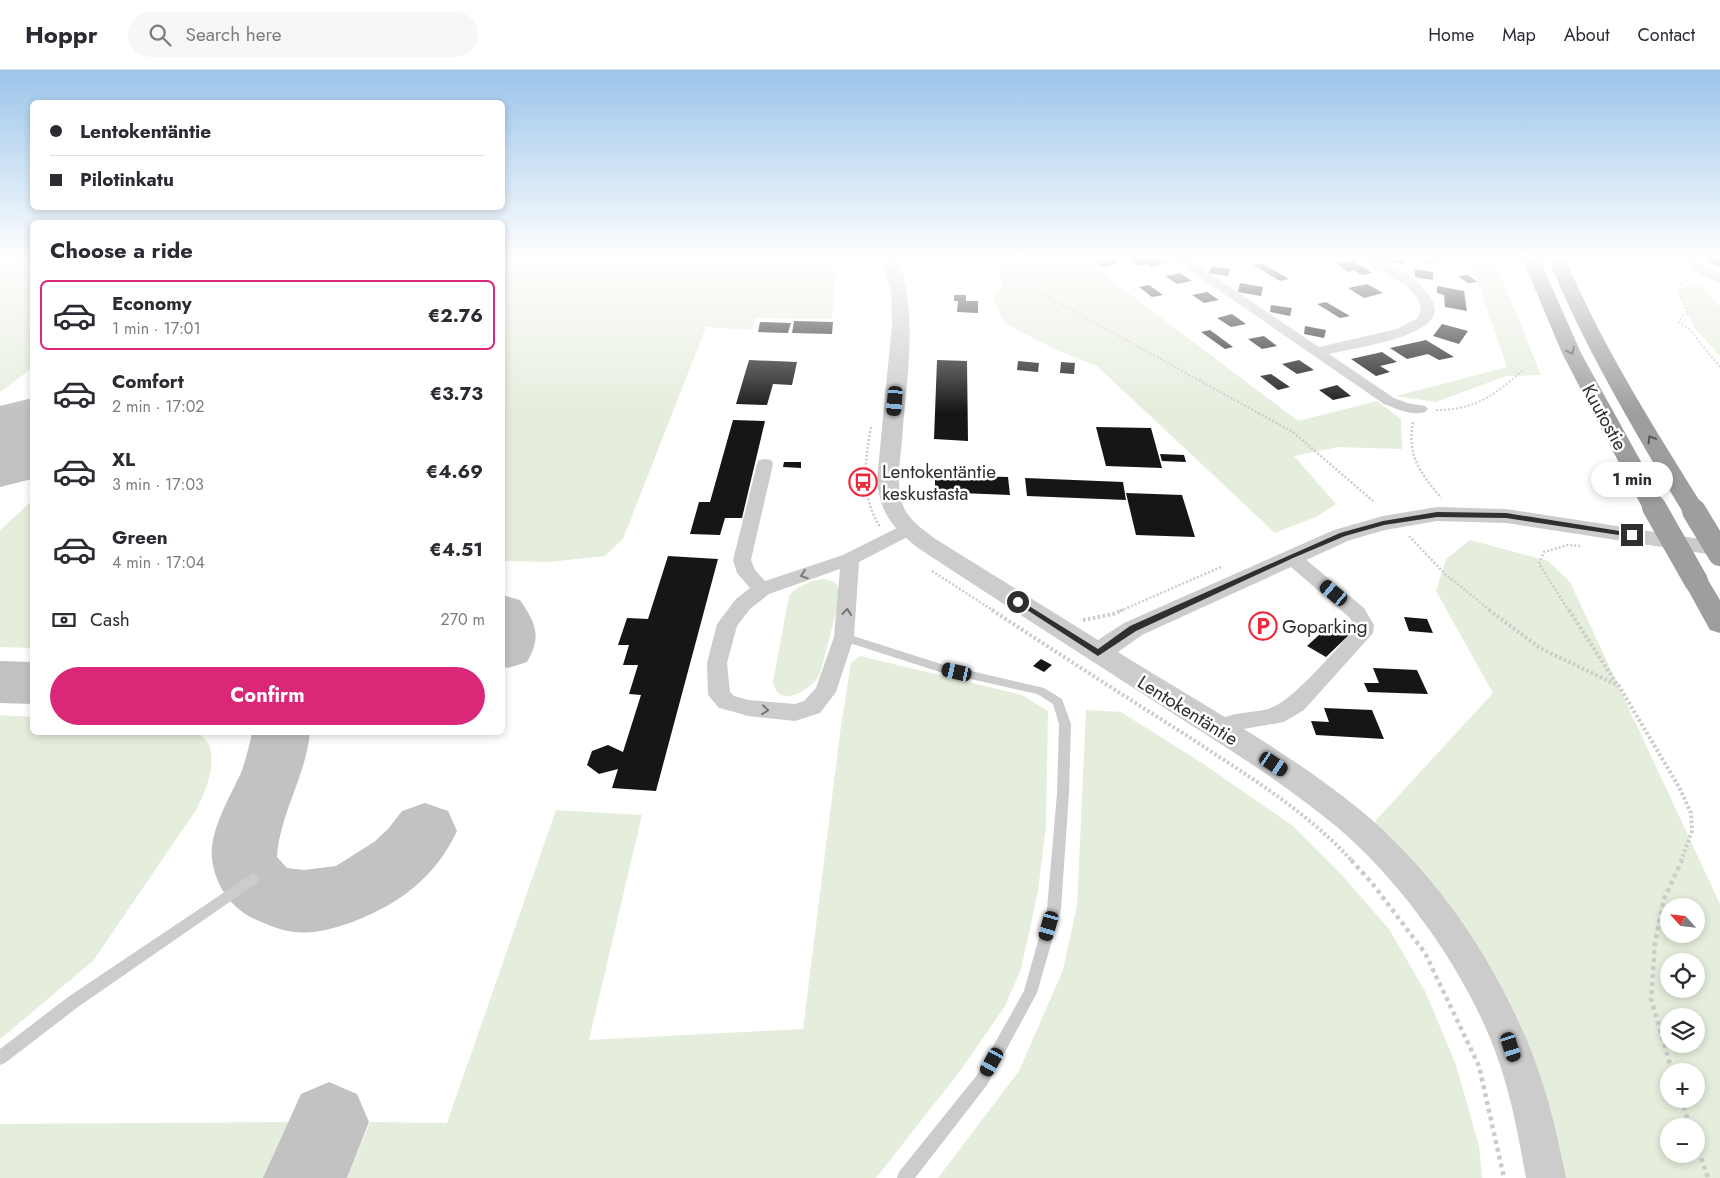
<!DOCTYPE html>
<meta charset="utf-8">
<style>
:root{--surface:#fff;--page:#f7f7f7;--text:#2b2b33;--muted:#7c7c81;--line:#e1e1e2;--accent:#db2777}
body{margin:0;font-family:Jost,sans-serif;background:var(--page);color:var(--text);height:100vh;display:flex;flex-direction:column;font-size:19px;white-space:nowrap}
*{box-sizing:border-box;margin:0}
p{font-size:16px;color:var(--muted)}
.icon{flex:none;width:28px;height:28px;fill:none;stroke:currentColor;stroke-width:2;stroke-linecap:round;stroke-linejoin:round}
.map{position:relative;flex:1;overflow:hidden}
.drawer{position:absolute;left:30px;top:150px;width:475px;height:515px;display:flex;flex-direction:column;background:var(--surface);border-radius:8px;box-shadow:0 2px 8px #0003}
.drawer>*{flex:none}
.banner{position:absolute;left:30px;top:30px;width:475px;height:110px;border-radius:8px;box-shadow:0 2px 8px #0003;display:grid;align-content:center;height:110px;padding:0 20px;background:var(--surface)}
.needle{width:32px;rotate:297deg}
.tools{position:absolute;left:1660px;top:828px;display:grid;gap:10px}
.tools a{display:grid;place-items:center;width:45px;height:45px;border-radius:50%;background:var(--surface);box-shadow:0 2px 8px #0003;font-size:25px}
.end{position:absolute;width:22px;height:22px;margin:-11px;border:6px solid #2f2f2f;background:#fff;box-shadow:0 0 0 2px #fff}
.from{border-radius:50%}
.bubble{position:absolute;height:35px;border-radius:18px;background:var(--surface);box-shadow:0 2px 8px #0003;font-size:16px;font-weight:700;line-height:35px;text-align:center}
.car{position:absolute;width:15px;height:30px;margin:-15px -8px;border-radius:6px;box-shadow:0 0 4px 1px #0007;background:linear-gradient(#222 24%,#8ab4d8 0 40%,#222 0 76%,#8ab4d8 0 86%,#222 0)}
.banner b{display:flex;align-items:center;gap:18px;height:48px;font-size:19px}
.banner b+b{border-top:1px solid var(--line)}
.banner i{width:12px;height:12px;background:var(--text)}
ul{padding:0;list-style:none}
li{display:flex;align-items:center;gap:15px;height:70px;margin:0 10px 8px;padding:0 10px;border:2px solid transparent;border-radius:8px}
li div{flex:1}
li b{display:block;font-size:19px}
li em{font-style:normal;font-weight:700}
li.on{border-color:var(--accent)}
li>.icon{width:45px;height:45px;stroke-width:1.5}
h2{padding:0 20px;font-size:22px;line-height:60px}
.pay{display:flex;align-items:center;gap:12px;height:55px;padding:0 20px;font-size:19px}
.pay p{margin-inline-start:auto}
.cta{display:flex;gap:10px;margin-top:auto;padding:10px 20px}
.cta a{flex:1;height:58px;border-radius:30px;background:var(--accent);color:#fff;font-size:20px;font-weight:700;line-height:58px;text-align:center}
header{display:flex;align-items:center;gap:30px;box-sizing:border-box;height:70px;padding:0 25px;background:var(--surface);border-bottom:1px solid var(--line)}
header strong{font-size:24px}
nav{display:flex;gap:28px;margin-inline-start:auto;font-size:18px}
.search{width:350px;height:45px;background:var(--page);display:flex;align-items:center;gap:12px;box-sizing:border-box;padding:0 18px;border-radius:28px;color:var(--muted);font-size:19px}
.map>svg:first-child{display:block}
.green{fill:#e5eddc;fill-rule:evenodd}
.lines{fill:none;stroke-linecap:round;stroke-linejoin:round}
.taxiway{fill:#c2c2c2;fill-rule:evenodd}
.runway{fill:#c2c2c2;fill-rule:evenodd}
.building{fill:#161616}
.path-far3{stroke:#ccc;stroke-width:2;stroke-dasharray:2 2;stroke-linecap:butt}
.path-far2{stroke:#ccc;stroke-width:2.5;stroke-dasharray:2 2;stroke-linecap:butt}
.path-far1{stroke:#ccc;stroke-width:4;stroke-dasharray:2.5 2.5;stroke-linecap:butt}
.path{stroke:#ccc;stroke-width:4.5;stroke-dasharray:4 4;stroke-linecap:butt}
.service{fill:#ccc;fill-rule:evenodd}
.minor{fill:#ccc;fill-rule:evenodd}
.tertiary{fill:#ccc;fill-rule:evenodd}
.trunk{fill:#9e9e9e;fill-rule:evenodd}
.trunk-bridge{stroke:#9e9e9e;stroke-width:24}
.oneway{stroke:#565656}
.oneway2{stroke:#767676}
.route{fill:#2f2f2f}
.labels{text-anchor:middle;stroke-width:5;stroke-linejoin:round;paint-order:stroke}
.street-label{font-size:19px;fill:#2f2f2f;stroke:#fff}
.poi-label{font-size:19px;fill:#2f2f2f;stroke:#fff;text-anchor:start}
</style>
<header>
<strong>Hoppr</strong>
<div class="search"><svg class="icon" aria-label="search" viewBox="0 0 24 24"><circle cx="10" cy="10" r="6"/><path d="M15 15l6 6"/></svg>Search here</div>
<nav><a>Home</a><a>Map</a><a>About</a><a>Contact</a></nav>
</header>
<div class="map">
<svg width="1720" height="1108" viewBox="0 0 1720 1108">
<rect width="100%" height="100%" fill="#fff"/>
<path class="green" d="M0 188H32V298L0 322Z
M503 188H836L832 249 755 248 752 260 706 257 623 469 605 486 548 492 503 491Z
M996 188H1082L1298 351 1377 331 1401 349 1402 379 1338 377 1294 386 1336 434 1316 447 1275 463 1097 296C1065 285 1036 269 1005 254L993 227 1002 214Z
M1463 188H1494L1541 305 1506 306 1436 332 1396 326 1507 297 1471 193Z
M1700 214 1720 237V286L1694 257 1678 219Z
M32 431V578L0 577V460Z
M1470 470 1548 491 1570 512 1720 834V1108H1546L1511 977 1369 768 1377 749 1493 623 1436 521 1446 489ZM1669 836H1696V864H1669ZM1669 891H1696V919H1669ZM1669 946H1696V974H1669ZM1669 1001H1696V1029H1669ZM1669 1056H1696V1084H1669Z
M823 509 835 512 841 523 820 604C812 620 778 640 773 612L789 526C795 517 812 510 823 509Z
M860 586 1022 625 1048 641 1046 755 1038 821 1021 899 1005 936 960 1001 876 1108H347L370 1052 447 1053 556 740 642 745 589 970 803 959 841 656 851 593Z
M1086 640 1121 642 1202 693 1293 756 1341 804 1389 859 1426 923 1456 995 1479 1076 1482 1108H938L1019 1001 1063 900 1077 836Z
M0 645 32 647V662L199 663C202 666 207 671 209 675 217 696 205 722 196 740L93 891 0 969Z
M294 1052 269 1108H0V1054Z"/>
<g class="lines">
<path class="taxiway" d="M502 525 520 530C536 554 542 566 527 592L508 598 502 596Z
M0 591 32 592V634L0 633Z
M252 662H310C306 706 280 743 277 787L287 798 304 800 336 796 374 772 388 759 402 741 425 733 448 741 457 761C436 806 401 833 355 851 336 858 316 864 295 862 283 861 271 856 259 851 233 841 215 817 212 788 209 762 230 726 241 703 246 689 249 677 252 662Z
M329 1012 357 1024 369 1052 347 1108H263L301 1024Z"/>
<path class="runway" d="M32 328V409L0 417V336Z"/>
</g>
<path class="building" d="M1134 188H1162L1169 193 1152 197 1148 194 1139 196 1129 189Z
M1386 188H1404V194L1385 191Z
M1417 188H1435L1441 191 1429 194Z
M1712 188 1720 189V196L1707 192Z
M1109 189 1117 194 1104 197 1095 191Z
M1351 190 1365 198 1372 203 1362 205 1354 200 1349 202 1335 193Z
M1262 193 1289 209 1280 211 1253 195Z
M1212 196 1230 199 1228 206 1209 203Z
M1415 199 1433 202V210L1415 207Z
M1180 203 1192 211 1177 214 1165 206Z
M1468 205 1477 212 1468 213 1458 206Z
M1240 213 1263 217 1261 226 1238 222Z
M1367 214 1383 223 1364 228 1348 218Z
M1149 215 1163 225 1152 227 1139 217Z
M1437 216 1464 221 1467 241 1445 237 1444 225 1437 223Z
M1207 222 1219 230 1204 233 1192 225Z
M954 225H966V231H978V243L957 242 958 231H954Z
M1326 232 1350 246 1340 248 1317 234Z
M1271 235 1292 238 1290 246 1270 242Z
M1232 244 1246 254 1231 257 1217 248Z
M794 251 833 252 832 264 792 263Z
M760 252 791 253 788 263 758 262Z
M1442 254 1468 261 1459 274 1433 266Z
M1305 256 1326 260 1324 268 1304 264Z
M1210 260 1233 277 1225 279 1201 262Z
M1264 266 1277 276 1262 279 1248 269Z
M1426 270 1454 287 1439 290 1428 284 1407 289 1390 278Z
M1382 282 1397 292 1380 296 1390 302 1376 306 1351 289Z
M749 290 797 292 792 315 773 314 767 335 736 334Z
M937 290 967 291 968 371 934 369Z
M1299 290 1314 300 1297 304 1282 294Z
M1018 291 1039 293 1038 302 1017 300Z
M1061 292 1075 293 1074 304 1060 303Z
M1271 304 1274 306 1290 317 1278 320 1260 306Z
M1337 315 1351 326 1333 330 1319 320Z
M733 350 765 351 742 448H725L720 465 690 464 699 432H710Z
M1096 357 1151 358 1162 398 1106 396Z
M1160 384 1184 385 1186 392 1162 391Z
M784 392H801V398L783 397Z
M935 405 1008 407 1010 425 935 422Z
M1025 408 1123 412 1126 430 1027 426Z
M1126 423 1182 425 1195 467 1136 465Z
M668 486 718 489 656 721 612 718 618 699 599 704 587 695 592 681 608 675 623 682 641 625 629 624 638 595H623L629 575H618L627 548 648 549Z
M1404 547 1427 549 1433 563 1409 561Z
M1332 553 1350 564 1326 587 1307 576Z
M1041 589 1052 595 1044 602 1033 596Z
M1373 598 1417 600 1428 624 1368 622 1364 613H1379Z
M1324 638 1372 640 1384 669 1316 665 1311 651 1329 652Z"/>
<g class="lines">
<path class="path-far3" d="M993 188 1016 209 1260 344
M1691 208 1682 213 1679 222 1688 244 1682 246 1679 252 1690 260 1720 297
M1436 340C1475 340 1495 325 1523 300"/>
<path class="path-far2" d="M1258 343 1293 362 1373 431
M1413 352C1407 387 1420 402 1441 428
M871 357C865 393 860 425 880 457
M1409 466 1445 504 1491 541
M932 501 994 541
M1120 541 1221 497
M1569 541 1539 494 1544 482 1568 475 1581 476"/>
<path class="path-far1" d="M992 540C1056 582 1121 624 1186 665 1243 703 1306 740 1352 791
M1489 540 1540 578 1619 616 1679 717 1691 743 1692 761 1681 791
M1569 540 1618 616
M1083 550 1113 544 1123 540"/>
<path class="path" d="M1351 790 1372 813 1425 883 1479 996 1504 1108
M1672 1001 1651 929 1655 872 1664 829 1682 790
M1681 1029 1690 1056
M1696 1073 1708 1108"/>
<path class="service" d="M844 563 941 594 1044 618 1062 629 1071 654 1069 723 1061 839 1037 923 987 1015 915 1108H897L899 1102 977 1005 1024 921 1047 839 1057 723 1059 654 1053 634 1037 624 940 602 840 570 839 567Z
M253 803 257 805 259 809 257 813 78 937 5 993 0 995V979L68 927Z"/>
<path class="minor" d="M1172 188H1187L1319 277 1397 259 1418 248 1421 238C1413 208 1379 207 1361 188 1366 188 1372 187 1377 188 1395 192 1455 232 1428 253 1404 272 1358 277 1329 284L1394 328 1407 333 1425 336 1428 339 1425 342C1411 346 1397 339 1384 334Z
M1681 188H1695L1709 199 1720 204V213L1701 205Z
M765 389 771 390 773 394 751 490 755 500 765 511 843 485 903 455 909 453 915 455 918 459 915 463 859 492 854 567 836 622 820 643 795 651 748 646 727 640 719 638 708 625 707 593 717 554 736 529 750 518 737 503 733 490 757 394 759 390ZM840 499 834 567 816 618 804 631 795 634 748 630 734 626 730 622 727 593 737 556 750 539 769 524Z
M1291 481 1298 483 1364 538 1374 555 1373 563 1304 640 1284 652 1243 659 1222 670 1214 667 1211 661C1224 637 1252 646 1273 637 1296 627 1334 581 1353 561L1354 555 1350 548 1284 491 1282 487 1284 483Z"/>
<path class="tertiary" d="M882 188H898C919 246 906 310 902 370 900 393 895 417 904 438 910 451 924 460 934 468L1098 570 1124 553 1334 460 1383 446 1437 437 1506 439 1720 472V486L1506 453 1437 451 1385 460 1350 470 1142 565 1118 582C1198 632 1286 680 1359 739 1438 804 1499 896 1535 991 1549 1029 1558 1068 1566 1108H1526C1519 1069 1512 1030 1499 992 1470 907 1405 815 1337 757 1282 711 1220 674 1160 635 1079 583 999 531 918 478 893 458 880 444 877 410L892 254 891 220Z"/>
<path class="trunk" d="M1522 188H1539L1581 283 1666 437 1663 442 1654 444 1645 442 1642 437 1562 283Z
M1548 188H1565C1603 278 1655 359 1706 441L1703 446 1694 449 1685 446 1682 441C1633 358 1584 277 1548 188Z
M1696 502 1705 505 1720 530V563L1710 560 1683 511 1687 505Z"/>
<path class="trunk-bridge" d="M1654 437 1696 511
M1694 441 1720 484"/>
</g>
<defs><path id="oneway-chevron" d="M-2-3.5L2.5 0L-2 3.5" fill="none" stroke-width="1.6" stroke-linecap="round" stroke-linejoin="round" transform="scale(1.25)"/></defs>
<g class="oneway">
<use href="#oneway-chevron" transform="translate(1571 281) rotate(64)"/>
<use href="#oneway-chevron" transform="translate(1651 369) rotate(-121)"/>
</g>
<g class="oneway2">
<use href="#oneway-chevron" transform="translate(804 505) rotate(161)"/>
<use href="#oneway-chevron" transform="translate(847 542) rotate(-84)"/>
<use href="#oneway-chevron" transform="translate(765 640) rotate(6)"/>
</g>
<linearGradient id="sky" x2="0" y2="1"><stop stop-color="#9bc5ea"/><stop offset="0.55" stop-color="#fff"/><stop offset="1" stop-color="#fff" stop-opacity="0"/></linearGradient>
<rect width="1720" height="343" fill="url(#sky)"/>
<path class="route" d="M1437 442 1506 443 1632 463 1635 465 1632 467 1506 448 1437 447 1384 455 1345 466 1293 488 1136 561 1098 586 1015 532 1016 531H1021L1098 579 1130 556 1340 463 1383 451Z"/>
<defs>
<g id="bus-ring" transform="scale(1.4375)"><circle r="9.5" fill="#fff" stroke="#f02739" stroke-width="1.5"/><path d="M-5-6H5V4H4V6H2V4H-2V6H-4V4H-5ZM-3.5-4V0h7V-4ZM-3.5 1.2v1.5H-2V1.2ZM2 1.2v1.5H3.5V1.2Z" fill="#f02739"/></g>
<g id="parking-ring" transform="scale(1.4375)"><circle r="9.5" fill="#fff" stroke="#f02739" stroke-width="1.5"/><path d="M-3.5-5.5H1a3.5 3.5 0 0 1 0 7H-1V5.5H-3.5ZM-1-3.4V-.6H.8a1.4 1.4 0 0 0 0-2.8Z" fill="#f02739"/></g>
</defs>
<g fill-rule="evenodd">
<use href="#bus-ring" x="863" y="412"/>
<use href="#parking-ring" x="1263" y="556"/>
</g>
<g class="labels">
<g class="street-label">
<text transform="translate(1605 347) rotate(61)" y="7">Kuutostie</text>
<text transform="translate(1188 640) rotate(32)" y="7">Lentokentäntie</text>
</g>
<g class="poi-label">
<text x="882" y="408">Lentokentäntie<tspan x="882" dy="22">keskustasta</tspan></text>
<text x="1282" y="563">Goparking</text>
</g>
</g>
</svg>
<div class="tools">
<a><svg class="needle" viewBox="-14 -14 28 28"><path d="M0-13l5 13h-10z" fill="#e53935"/><path d="M0 13l5-13h-10z" fill="#7c7c81"/></svg></a>
<a><svg class="icon" aria-label="locate" viewBox="0 0 24 24"><circle cx="12" cy="12" r="6"/><path d="M12 2v4M12 18v4M2 12h4M18 12h4"/></svg></a>
<a><svg class="icon" aria-label="layers" viewBox="0 0 24 24"><path d="M12 4l9 5-9 5-9-5zM3 14l9 5 9-5"/></svg></a>
<a>+</a>
<a>−</a>
</div>
<i class="end from" style="left:1018px;top:532px"></i>
<i class="end" style="left:1632px;top:465px"></i>
<div class="bubble" style="left:1591px;top:392px;width:82px">1 min</div>
<i class="car" style="left:895px;top:331px;rotate:185deg"></i>
<i class="car" style="left:1334px;top:523px;rotate:310deg"></i>
<i class="car" style="left:957px;top:602px;rotate:283deg"></i>
<i class="car" style="left:1274px;top:694px;rotate:124deg"></i>
<i class="car" style="left:1049px;top:856px;rotate:196deg"></i>
<i class="car" style="left:1511px;top:977px;rotate:162deg"></i>
<i class="car" style="left:992px;top:992px;rotate:209deg"></i>
<div class="banner">
<b><i class="from"></i>Lentokentäntie</b>
<b><i></i>Pilotinkatu</b>
</div>
<section class="drawer">
<h2>Choose a ride</h2>
<ul>
<li class="on"><svg class="icon" aria-label="car" viewBox="0 0 24 24"><path d="M5 17H2v-5l4-1 3-4h7l3 4 3 1v5h-3M9 17h6M6 11h13"/><circle cx="7" cy="17" r="2"/><circle cx="17" cy="17" r="2"/></svg><div><b>Economy</b><p>1 min · 17:01</p></div><em>€2.76</em></li>
<li><svg class="icon" aria-label="car" viewBox="0 0 24 24"><path d="M5 17H2v-5l4-1 3-4h7l3 4 3 1v5h-3M9 17h6M6 11h13"/><circle cx="7" cy="17" r="2"/><circle cx="17" cy="17" r="2"/></svg><div><b>Comfort</b><p>2 min · 17:02</p></div><em>€3.73</em></li>
<li><svg class="icon" aria-label="car" viewBox="0 0 24 24"><path d="M5 17H2v-5l4-1 3-4h7l3 4 3 1v5h-3M9 17h6M6 11h13"/><circle cx="7" cy="17" r="2"/><circle cx="17" cy="17" r="2"/></svg><div><b>XL</b><p>3 min · 17:03</p></div><em>€4.69</em></li>
<li><svg class="icon" aria-label="car" viewBox="0 0 24 24"><path d="M5 17H2v-5l4-1 3-4h7l3 4 3 1v5h-3M9 17h6M6 11h13"/><circle cx="7" cy="17" r="2"/><circle cx="17" cy="17" r="2"/></svg><div><b>Green</b><p>4 min · 17:04</p></div><em>€4.51</em></li>
</ul>
<div class="pay"><svg class="icon" aria-label="cash" viewBox="0 0 24 24"><path d="M3 7h18v10H3z"/><circle cx="12" cy="12" r="2"/></svg>Cash<p>270 m</p></div>
<div class="cta"><a>Confirm</a></div>
</section>
</div>
